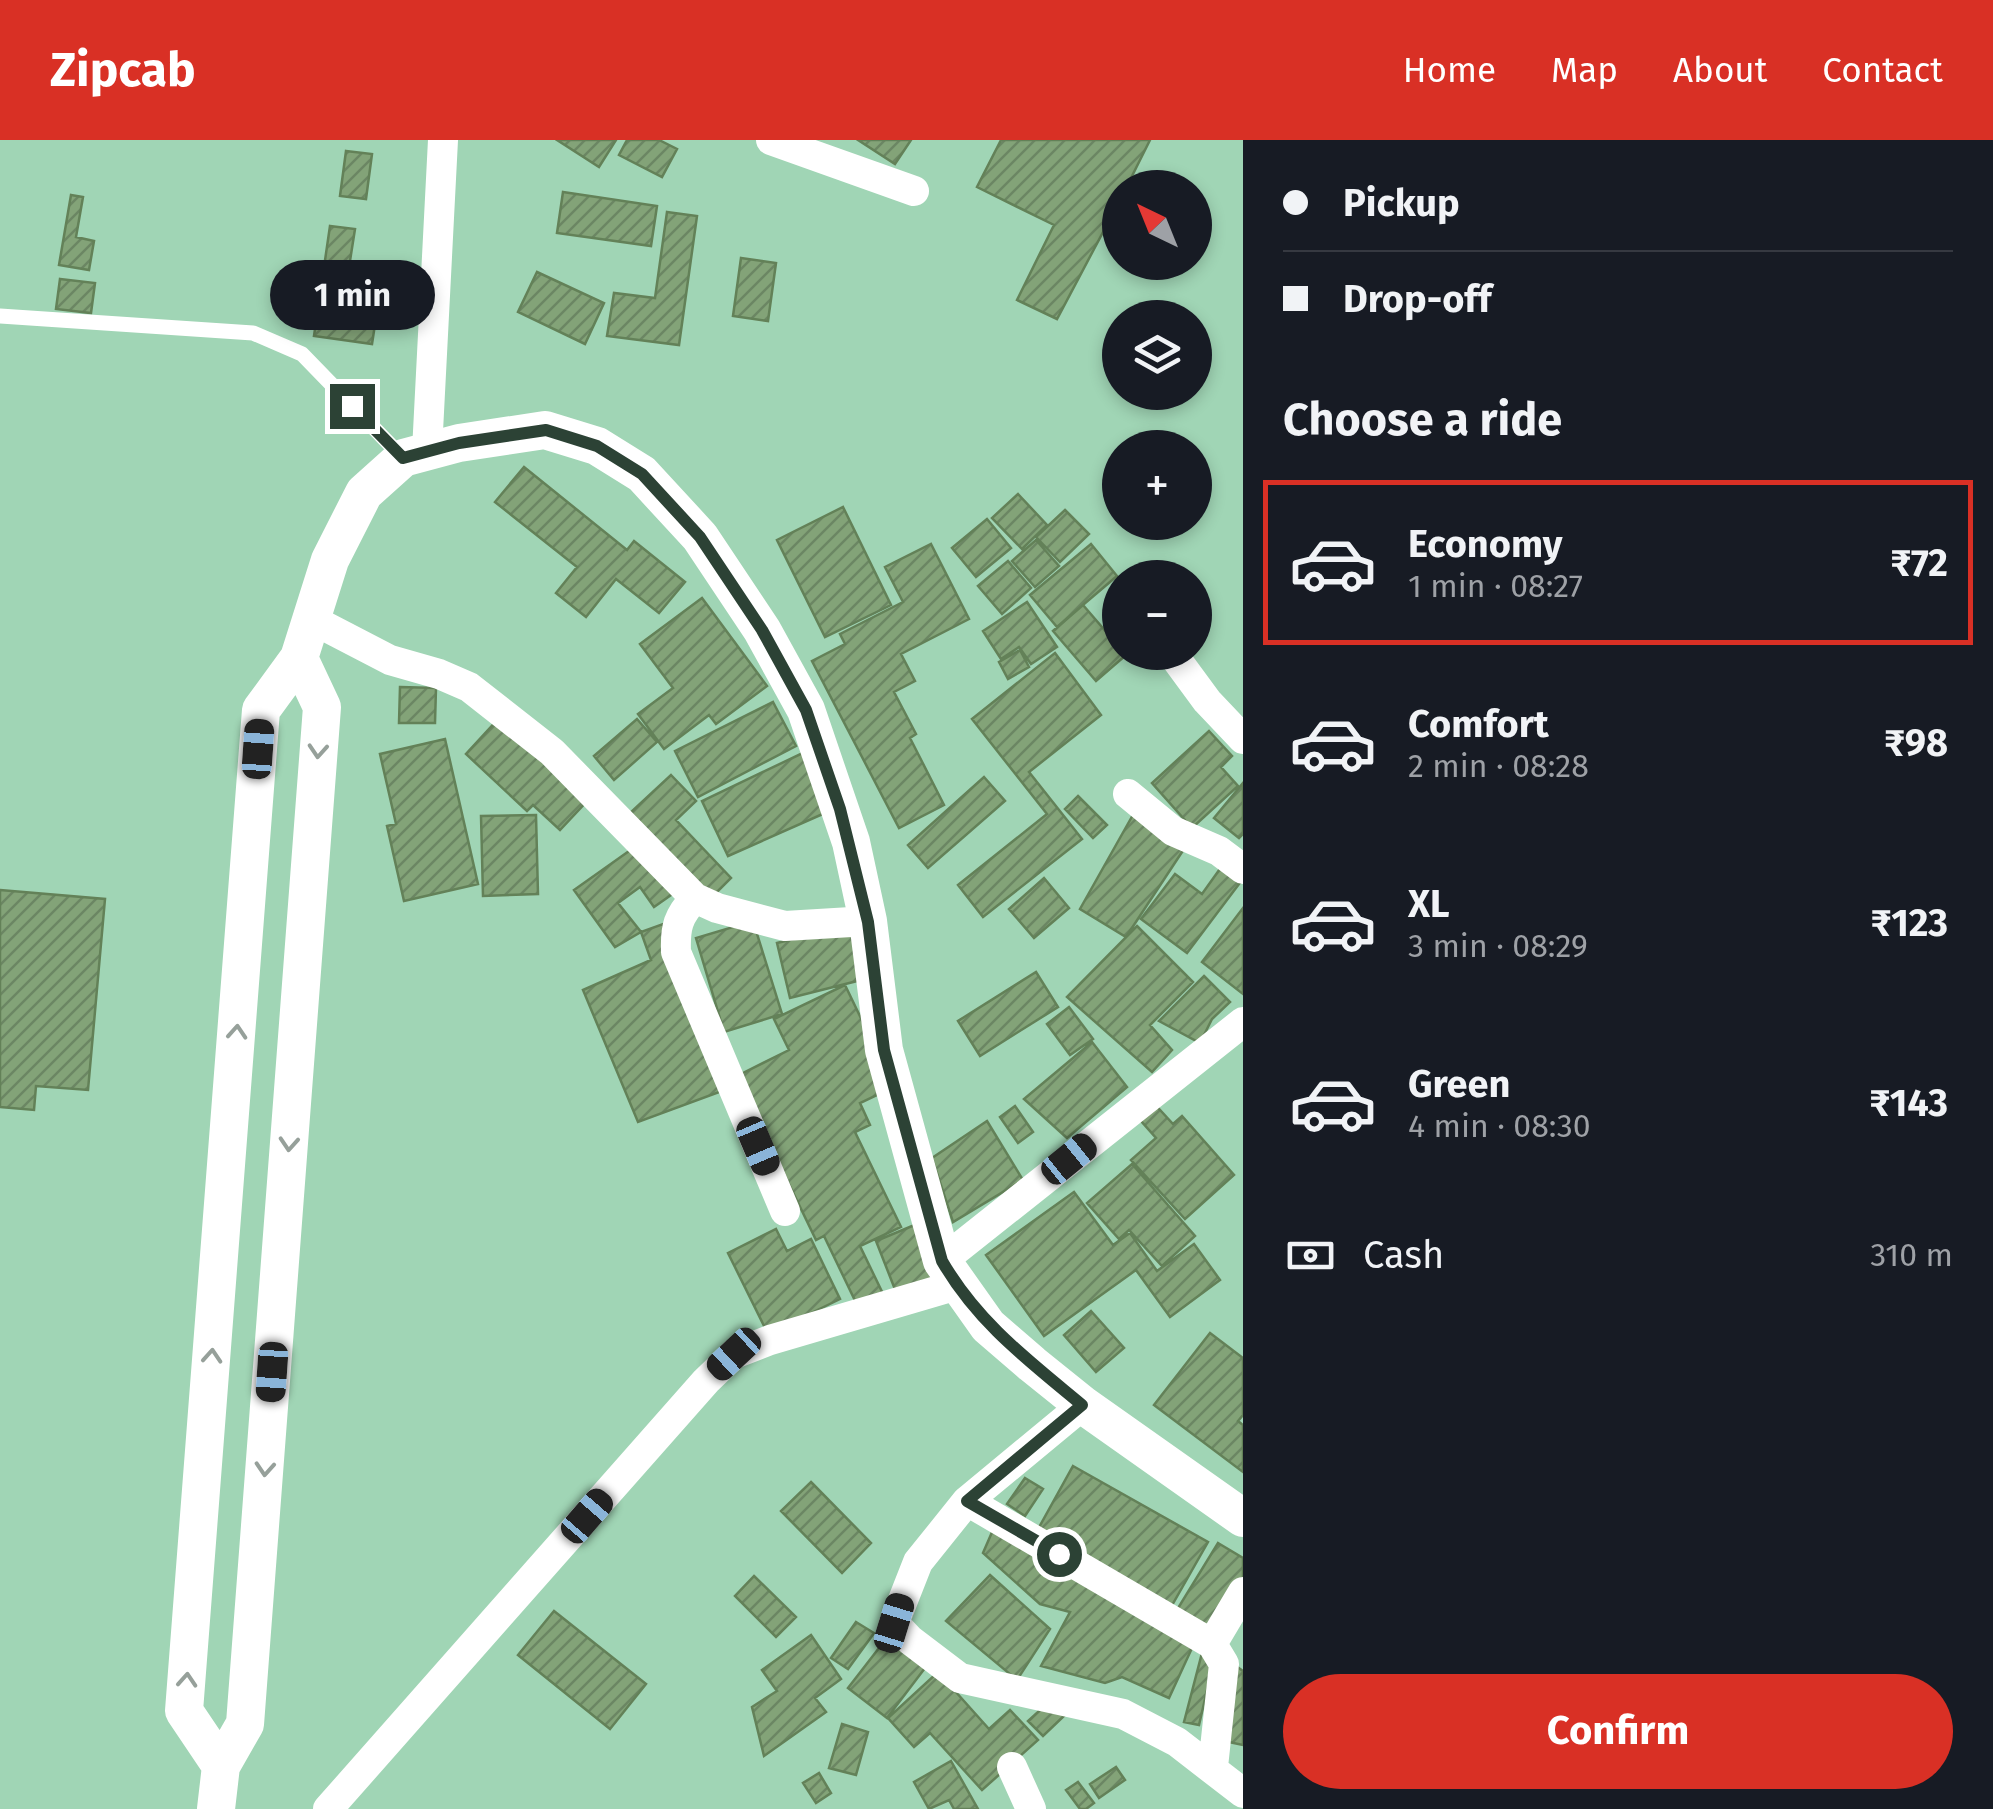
<!DOCTYPE html>
<meta charset="utf-8">
<style>
:root{--surface:#171b24;--page:#20242c;--text:#f1f3f6;--muted:#9ea1a6;--line:#363941;--accent:#d93025}
body{margin:0;font-family:"Fira Sans",sans-serif;background:var(--page);color:var(--text);height:100vh;display:flex;flex-direction:column;font-size:38px;white-space:nowrap}
*{box-sizing:border-box;margin:0}
p{font-size:32px;color:var(--muted)}
.icon{flex:none;width:55px;height:55px;fill:none;stroke:currentColor;stroke-width:2;stroke-linecap:round;stroke-linejoin:round}
.map{position:relative;flex:1;overflow:hidden}
.drawer{display:flex;flex-direction:column;background:var(--surface);width:750px}
.drawer>*{flex:none}
.top-card{display:grid;align-content:center;height:220px;padding:0 40px;background:var(--surface)}
.needle{width:65px;rotate:317deg}
.controls{position:absolute;left:1102px;top:30px;display:grid;gap:20px}
.controls a{display:grid;place-items:center;width:110px;height:110px;border-radius:50%;background:var(--surface);box-shadow:0 5px 15px #0003;font-size:50px}
.end{position:absolute;width:45px;height:45px;margin:-22px;border:12px solid #2c4235;background:#fff;box-shadow:0 0 0 5px #fff}
.from{border-radius:50%}
.bubble{position:absolute;height:70px;border-radius:35px;background:var(--surface);box-shadow:0 5px 15px #0003;font-size:32px;font-weight:700;line-height:70px;text-align:center}
.car{position:absolute;width:30px;height:60px;margin:-30px -15px;border-radius:12px;box-shadow:0 0 8px 2px #0007;background:linear-gradient(#222 24%,#8ab4d8 0 40%,#222 0 76%,#8ab4d8 0 86%,#222 0)}
.top-card b{display:flex;align-items:center;gap:35px;height:95px;font-size:38px}
.top-card b+b{border-top:2px solid var(--line)}
.top-card i{width:25px;height:25px;background:var(--text)}
ul{padding:0;list-style:none}
li{display:flex;align-items:center;gap:30px;height:165px;margin:0 20px 15px;padding:0 20px;border:5px solid transparent;border-radius:0px}
li div{flex:1}
li b{display:block;font-size:38px}
li em{font-style:normal;font-weight:700}
li.current{border-color:var(--accent)}
li>.icon{width:90px;height:90px;stroke-width:1.5}
h2{padding:0 40px;font-size:45px;line-height:120px}
.pay{display:flex;align-items:center;gap:25px;height:110px;padding:0 40px;font-size:38px}
.pay p{margin-inline-start:auto}
.button{display:flex;gap:20px;margin-top:auto;padding:20px 40px}
.button a{flex:1;height:115px;border-radius:60px;background:var(--accent);color:#fff;font-size:40px;font-weight:700;line-height:115px;text-align:center}
header{display:flex;align-items:center;gap:60px;box-sizing:border-box;height:140px;padding:0 50px;background:var(--accent);color:#fff}
header strong{font-size:48px}
nav{display:flex;gap:55px;margin-inline-start:auto;font-size:35px}
main{display:flex;flex:1;min-height:0}
.map>svg:first-child{display:block}
.building{fill:url(#building-hatch);stroke:#638158;stroke-width:2.5}
.lines{fill:none;stroke-linecap:round;stroke-linejoin:round}
.service{stroke:#fff;stroke-width:15}
.minor{stroke:#fff;stroke-width:30}
.tertiary{stroke:#fff;stroke-width:38}
.oneway{stroke:#96a09a}
.route{stroke:#2c4235;stroke-width:12}
</style>
<header>
<strong>Zipcab</strong>
<nav><a>Home</a><a>Map</a><a>About</a><a>Contact</a></nav>
</header>
<main>
<div class="map">
<svg width="1243" height="1669" viewBox="0 0 1243 1669">
<defs>
<pattern id="building-hatch" width="6" height="6" patternUnits="userSpaceOnUse" patternTransform="scale(2.5)"><rect width="6" height="6" fill="#83a378"/><path d="M-1 1l2-2M0 6l6-6M5 7l2-2" fill="none" stroke="#6b8663"/></pattern>
</defs>
<rect width="100%" height="100%" fill="#a0d5b5"/>
<path class="building" d="M557 0H616L599 27Z
M627 0H659L677 9 662 37 619 15Z
M858 0H911L895 24Z
M1001 0H1150L1126 48H1120V60L1057 179 1017 160 1054 85 977 47Z
M346 11 372 14 366 59 340 56Z
M563 52 657 66 651 106 557 93Z
M71 55 83 57 76 97 94 101 89 130 59 125Z
M667 72 697 76 679 205 607 196 614 153 655 158Z
M330 86 355 89 347 140 381 145 372 204 314 196Z
M741 118 776 123 768 181 733 176Z
M537 132 604 163 585 204 518 172Z
M60 139 95 143 91 173 56 169Z
M524 327 627 410 634 401 685 442 659 473 616 439 586 477 556 453 577 427 495 362Z
M1018 354 1047 385 1022 409 992 378Z
M843 367 891 465 825 497 777 400Z
M1065 370 1089 394 1060 422 1036 397Z
M987 379 1011 408 976 437 952 408Z
M1036 400 1059 426 1035 447 1012 421Z
M931 404 969 479 901 514 915 541 894 552 916 594 910 598 944 665 899 688 812 521 845 504 840 494 903 462 885 427Z
M1091 404 1117 436 1057 487 1030 455Z
M1008 421 1031 448 1002 474 978 446Z
M702 458 767 546 716 584 709 575 664 609 638 574 673 548 640 504Z
M1027 462 1057 507 1031 524 1019 507 1001 519 983 491Z
M1083 465 1120 508V512L1126 515 1096 541 1053 491Z
M1020 510 1029 527 1008 539 999 522Z
M1055 513 1101 575 1029 632 1082 699 983 777 958 745 1047 674 972 579Z
M400 547 436 548 435 583H399Z
M773 562 796 606 698 657 675 611Z
M500 577 589 659 560 690 533 665 527 671 466 614Z
M637 579 657 602 614 640 594 616Z
M1209 591 1232 616 1221 627 1238 646 1192 688 1152 643Z
M445 599 478 744 404 761 387 686 396 684 380 614Z
M807 611 834 669 728 716 702 661Z
M671 635 696 661 676 680 731 738 711 758 630 673Z
M984 637 1005 661 928 728 908 705Z
M1243 643V694L1239 698 1214 678Z
M1078 656 1107 685 1093 698 1065 669Z
M1134 673 1184 709 1126 797 1080 769Z
M536 675 538 754 483 756 481 676Z
M639 704 674 753 654 767 640 747 618 763 641 792 615 807 574 750Z
M1222 726 1242 740 1187 813 1141 779 1175 734 1202 754Z
M1044 738 1069 768 1034 798 1009 769Z
M0 750 105 759 88 950 36 946 34 970 0 967Z
M1243 768V854L1202 822Z
M753 781 782 874 724 892 696 798Z
M663 784 722 951 638 982 583 850 651 820 641 792Z
M856 784 869 838 790 858 777 803Z
M1137 786 1193 842 1150 885 1172 910 1152 932 1067 857Z
M1036 832 1058 867 980 916 958 881Z
M1204 836 1230 862 1212 879 1200 903 1159 881Z
M845 845 894 947 860 963 870 985 855 992 901 1087 860 1106 885 1158 860 1171 824 1096 816 1100 737 936 789 910 774 879Z
M1069 867 1093 899 1070 915 1047 884Z
M1092 902 1127 947 1067 998 1024 959Z
M1150 959 1173 984 1182 976 1234 1035 1185 1079 1131 1020 1156 998 1134 973Z
M1015 966 1033 992 1018 1003 1000 977Z
M987 981 1023 1040 953 1082 932 1018Z
M1132 1024 1195 1096 1162 1126 1129 1090 1119 1099 1087 1063Z
M1074 1052 1113 1105 1130 1093 1157 1131 1194 1104 1220 1140 1170 1177 1136 1130 1044 1196 986 1115Z
M917 1084 940 1140 898 1157 876 1101Z
M776 1089 787 1111 811 1099 840 1159 768 1194 728 1113Z
M1091 1171 1124 1208 1096 1232 1064 1195Z
M1210 1193 1243 1218V1275L1238 1281 1243 1285V1332L1154 1265Z
M1073 1326 1208 1402 1171 1467 1037 1391Z
M1025 1338 1043 1349 1025 1376 1007 1364Z
M811 1342 871 1403 842 1433 781 1371Z
M996 1383 1192 1508 1169 1558 1122 1537 1105 1543 1041 1526 1070 1472 1040 1464 983 1413Z
M1218 1403 1243 1418V1440L1210 1494 1175 1473Z
M990 1435 1050 1489 1017 1540 946 1481Z
M754 1436 796 1477 776 1497 735 1456Z
M554 1471 646 1544 610 1589 518 1515Z
M856 1482 874 1493 848 1529 831 1518Z
M811 1495 841 1539 815 1558 826 1572 764 1616 752 1567 777 1551 762 1530Z
M886 1499 925 1528 887 1578 848 1548Z
M1202 1513 1214 1520 1199 1585 1184 1582Z
M1236 1526 1243 1531V1605L1224 1601Z
M938 1532 989 1589 1010 1570 1038 1600 982 1650 930 1593 914 1607 888 1578Z
M1050 1561 1064 1576 1043 1596 1028 1581Z
M842 1584 868 1592 856 1635 829 1628Z
M951 1621 978 1669H954L949 1660 929 1669 914 1642Z
M1116 1627 1125 1640 1099 1658 1090 1644Z
M819 1633 831 1653 816 1663 803 1643Z
M1078 1642 1094 1663 1086 1669H1080L1066 1650Z"/>
<g class="lines">
<path class="service" d="M0 176 253 193 302 214 403 318"/>
<path class="minor" d="M771 0 914 51
M427 311 443 0
M311 479 390 520 439 534 469 547 552 612 695 758 717 768 785 786 868 781
M1171 512 1207 561 1243 599
M1128 654 1173 691 1219 711 1243 729
M695 758C678 776 675 787 676 812L785 1071
M942 1121 1243 882
M1083 1265 967 1361 918 1422 894 1483 910 1500 960 1538 1123 1574 1177 1602 1243 1653
M967 1361 1212 1504
M1012 1627 1031 1669
M1213 1627 1224 1524 1212 1504 1243 1452
M328 1669 706 1241 734 1214 770 1200 957 1145"/>
<path class="tertiary" d="M221 1626 184 1571 261 570 299 518 330 420 364 353 403 318 459 303 545 290 597 306 642 334 700 397 762 490 806 570 851 702 868 781 884 910 942 1121 988 1186 1032 1224 1083 1265 1243 1378
M216 1669 221 1626 245 1584 322 567 299 518"/>
</g>
<defs><path id="oneway-chevron" d="M-2-3.5L2.5 0L-2 3.5" fill="none" stroke-width="1.6" stroke-linecap="round" stroke-linejoin="round" transform="scale(2.5)"/></defs>
<g class="oneway">
<use href="#oneway-chevron" transform="translate(318 611) rotate(94)"/>
<use href="#oneway-chevron" transform="translate(237 892) rotate(-86)"/>
<use href="#oneway-chevron" transform="translate(289 1004) rotate(94)"/>
<use href="#oneway-chevron" transform="translate(212 1216) rotate(-86)"/>
<use href="#oneway-chevron" transform="translate(265 1329) rotate(94)"/>
<use href="#oneway-chevron" transform="translate(187 1540) rotate(-86)"/>
</g>
<g class="lines">
<path class="route" d="M352 266 403 318 459 303 546 290 597 306 642 334 700 397 762 490 806 570 840 669 868 782 884 910 942 1121C978 1183 1028 1220 1082 1265L967 1361 1059 1414"/>
</g>
</svg>
<div class="controls">
<a><svg class="needle" viewBox="-14 -14 28 28"><path d="M0-13l5 13h-10z" fill="#e53935"/><path d="M0 13l5-13h-10z" fill="#9ea1a6"/></svg></a>
<a><svg class="icon" aria-label="layers" viewBox="0 0 24 24"><path d="M12 4l9 5-9 5-9-5zM3 14l9 5 9-5"/></svg></a>
<a>+</a>
<a>−</a>
</div>
<i class="end from" style="left:1059px;top:1414px"></i>
<i class="end" style="left:352px;top:266px"></i>
<div class="bubble" style="left:270px;top:120px;width:165px">1 min</div>
<i class="car" style="left:258px;top:609px;rotate:4deg"></i>
<i class="car" style="left:758px;top:1006px;rotate:157deg"></i>
<i class="car" style="left:1069px;top:1019px;rotate:51deg"></i>
<i class="car" style="left:734px;top:1214px;rotate:227deg"></i>
<i class="car" style="left:272px;top:1232px;rotate:184deg"></i>
<i class="car" style="left:587px;top:1376px;rotate:41deg"></i>
<i class="car" style="left:894px;top:1483px;rotate:17deg"></i>
</div>
<section class="drawer">
<div class="top-card">
<b><i class="from"></i>Pickup</b>
<b><i></i>Drop-off</b>
</div>
<h2>Choose a ride</h2>
<ul>
<li class="current"><svg class="icon" aria-label="car" viewBox="0 0 24 24"><path d="M5 17H2v-5l4-1 3-4h7l3 4 3 1v5h-3M9 17h6M6 11h13"/><circle cx="7" cy="17" r="2"/><circle cx="17" cy="17" r="2"/></svg><div><b>Economy</b><p>1 min · 08:27</p></div><em>₹72</em></li>
<li><svg class="icon" aria-label="car" viewBox="0 0 24 24"><path d="M5 17H2v-5l4-1 3-4h7l3 4 3 1v5h-3M9 17h6M6 11h13"/><circle cx="7" cy="17" r="2"/><circle cx="17" cy="17" r="2"/></svg><div><b>Comfort</b><p>2 min · 08:28</p></div><em>₹98</em></li>
<li><svg class="icon" aria-label="car" viewBox="0 0 24 24"><path d="M5 17H2v-5l4-1 3-4h7l3 4 3 1v5h-3M9 17h6M6 11h13"/><circle cx="7" cy="17" r="2"/><circle cx="17" cy="17" r="2"/></svg><div><b>XL</b><p>3 min · 08:29</p></div><em>₹123</em></li>
<li><svg class="icon" aria-label="car" viewBox="0 0 24 24"><path d="M5 17H2v-5l4-1 3-4h7l3 4 3 1v5h-3M9 17h6M6 11h13"/><circle cx="7" cy="17" r="2"/><circle cx="17" cy="17" r="2"/></svg><div><b>Green</b><p>4 min · 08:30</p></div><em>₹143</em></li>
</ul>
<div class="pay"><svg class="icon" aria-label="cash" viewBox="0 0 24 24"><path d="M3 7h18v10H3z"/><circle cx="12" cy="12" r="2"/></svg>Cash<p>310 m</p></div>
<div class="button"><a>Confirm</a></div>
</section>
</main>
